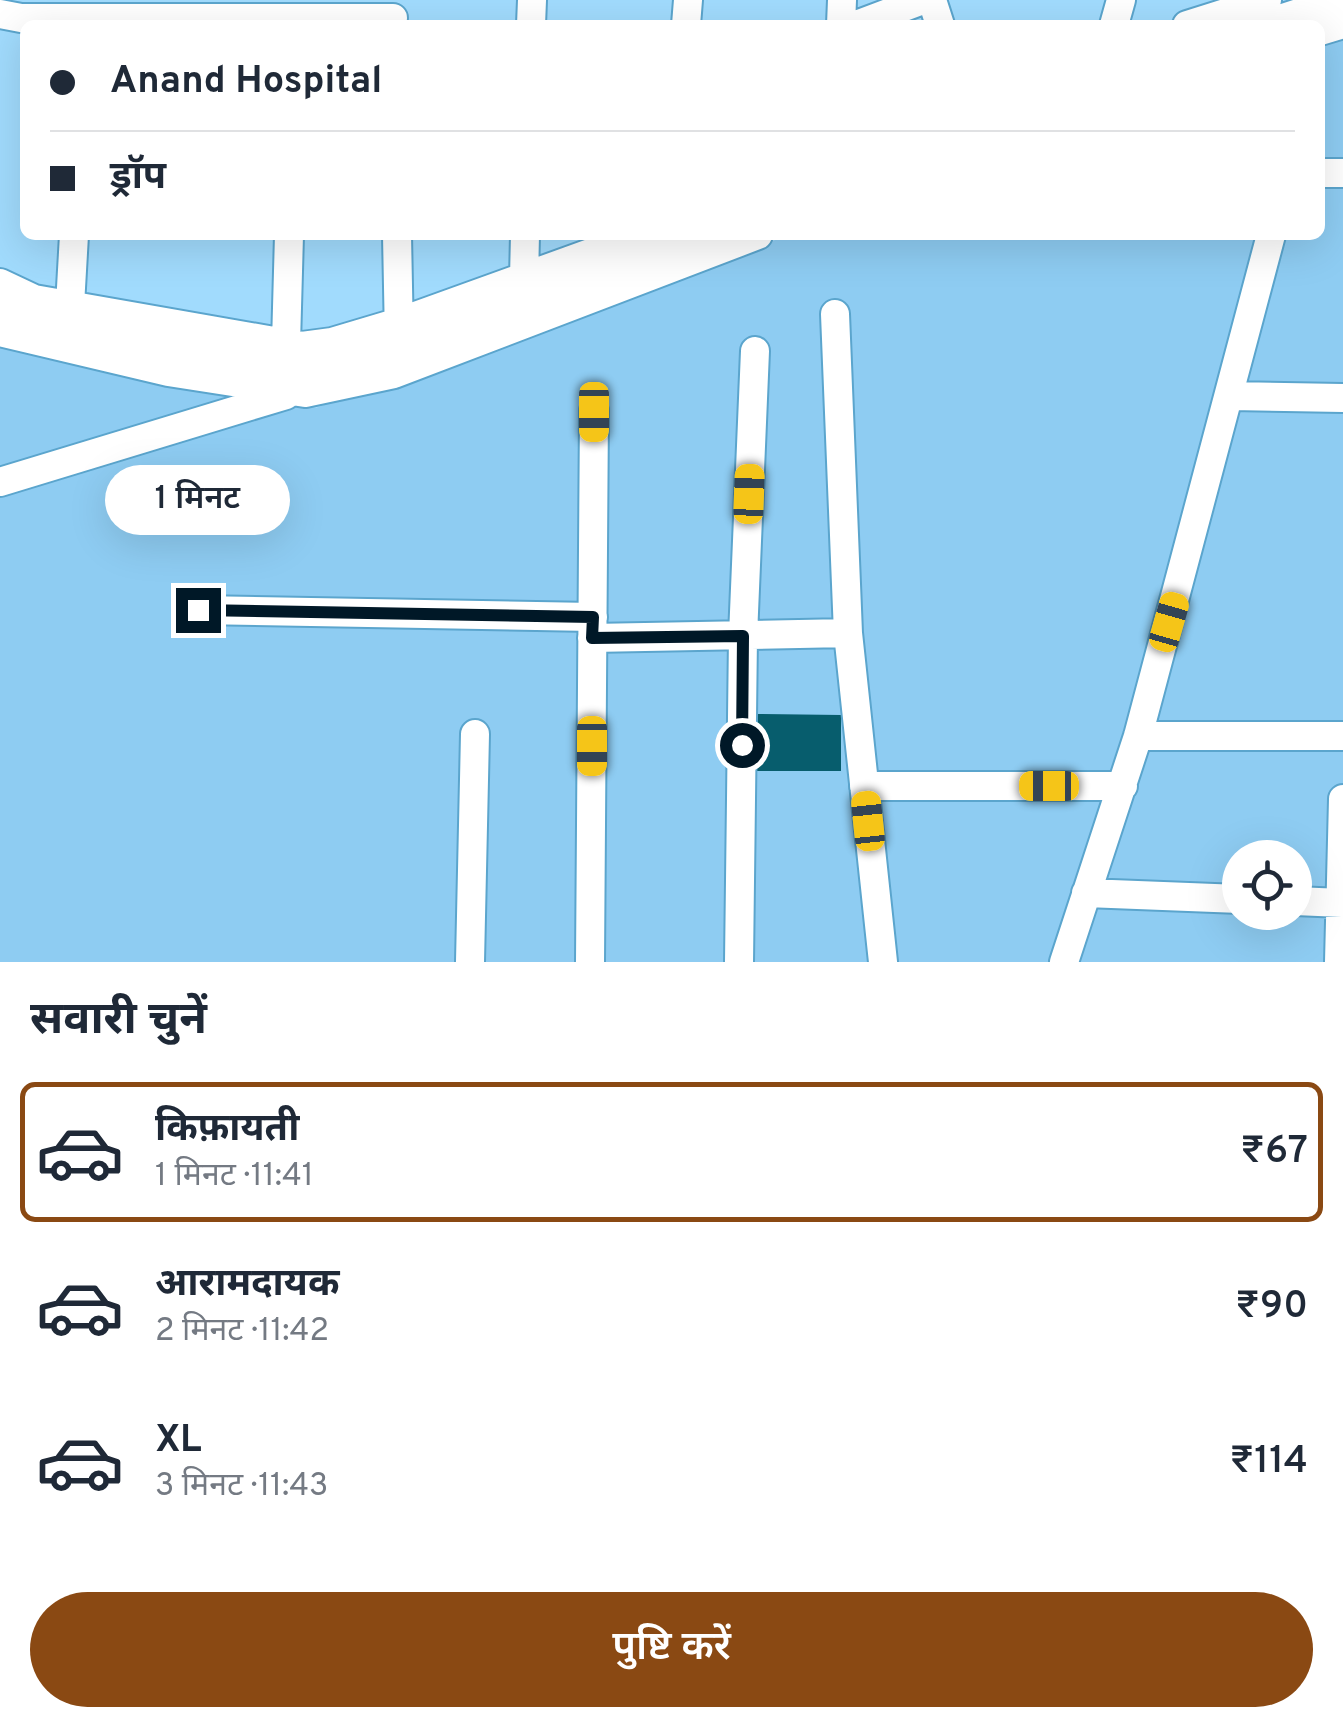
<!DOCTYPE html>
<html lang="hi">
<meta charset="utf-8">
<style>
:root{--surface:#fff;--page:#f2f2f3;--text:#1f2937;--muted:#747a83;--line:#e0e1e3;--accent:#8a4913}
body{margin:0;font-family:Overpass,"Noto Sans Devanagari",sans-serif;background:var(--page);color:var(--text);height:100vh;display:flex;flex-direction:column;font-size:38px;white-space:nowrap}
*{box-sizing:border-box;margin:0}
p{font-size:32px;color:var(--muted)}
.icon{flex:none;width:55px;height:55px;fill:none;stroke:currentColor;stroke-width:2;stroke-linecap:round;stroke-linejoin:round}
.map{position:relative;height:962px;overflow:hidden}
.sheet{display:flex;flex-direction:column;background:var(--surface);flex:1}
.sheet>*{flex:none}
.banner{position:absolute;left:20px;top:20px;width:1305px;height:220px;border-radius:15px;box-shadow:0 10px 40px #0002;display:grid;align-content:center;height:220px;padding:0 30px;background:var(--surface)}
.tools{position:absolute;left:1222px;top:840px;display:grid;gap:20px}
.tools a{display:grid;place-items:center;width:90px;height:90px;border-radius:50%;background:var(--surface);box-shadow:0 10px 40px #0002;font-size:50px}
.end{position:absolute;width:45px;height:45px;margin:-22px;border:12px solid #001827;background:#fff;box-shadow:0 0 0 5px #fff}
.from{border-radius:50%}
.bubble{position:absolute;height:70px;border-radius:35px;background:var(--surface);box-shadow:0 10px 40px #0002;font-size:32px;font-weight:600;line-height:70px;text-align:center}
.car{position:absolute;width:30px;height:60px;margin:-30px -15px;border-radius:12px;box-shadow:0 0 8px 2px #0007;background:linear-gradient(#f5c518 24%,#345 0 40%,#f5c518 0 76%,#345 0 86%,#f5c518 0)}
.banner b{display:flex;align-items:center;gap:35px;height:95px;font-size:38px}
.banner b+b{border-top:2px solid var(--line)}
.banner i{width:25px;height:25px;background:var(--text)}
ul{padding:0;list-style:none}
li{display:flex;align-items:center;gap:30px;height:140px;margin:0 20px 15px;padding:0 10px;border:5px solid transparent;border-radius:15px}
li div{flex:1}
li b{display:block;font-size:38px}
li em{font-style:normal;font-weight:600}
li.selected{border-color:var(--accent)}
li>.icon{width:90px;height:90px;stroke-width:1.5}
h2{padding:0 30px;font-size:45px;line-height:120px}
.primary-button{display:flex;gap:20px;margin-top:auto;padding:20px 30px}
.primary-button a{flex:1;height:115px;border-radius:60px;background:var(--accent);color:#fff;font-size:40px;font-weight:600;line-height:115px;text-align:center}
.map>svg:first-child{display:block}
.built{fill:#8eccf2;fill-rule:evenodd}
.building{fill:#075d6d}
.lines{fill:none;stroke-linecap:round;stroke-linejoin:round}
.minor-casing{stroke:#5ba5cd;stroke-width:32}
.minor{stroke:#fff;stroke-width:28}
.route{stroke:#001827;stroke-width:12}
</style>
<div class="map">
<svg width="1343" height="962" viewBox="0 0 1343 962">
<rect width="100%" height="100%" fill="#a1dbfd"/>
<path class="built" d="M1343 36V962H0V339L316 408 789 235H1320V44ZM1240 858H1295V912H1240Z"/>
<path class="building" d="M756 714 841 715V771H755Z"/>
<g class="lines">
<g class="minor-casing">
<path id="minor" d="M932 0 940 25
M0 14 21 18H393
M531 25 532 0
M686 25 688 0
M841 25 842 0
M856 25 923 0
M1114 25 1121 0
M1187 25 1267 0
M1261 25 1339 0
M1320 31 1343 24
M1320 173H1343
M397 235 399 338
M524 278 525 235
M0 283 34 299 302 346 332 342 399 322 640 235
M0 306 68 327 303 370 399 346 701 235
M69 323 74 235
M0 332 168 372 305 393 394 374 758 235
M286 344 289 235
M1231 396 1343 398
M0 482 286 395
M198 610 593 617
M848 633 883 962
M592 638 848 633 835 314
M1138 736H1343
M864 786H1123
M1086 893 1240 899
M1295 901 1342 903
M470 962 475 734
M590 962 594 411
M739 962 743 636 755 351
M1064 962 1138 736 1271 235
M1339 962 1343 799"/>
</g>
<use href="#minor" class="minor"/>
</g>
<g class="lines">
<path class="route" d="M198 610 593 617 592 638 743 636 742 745"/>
</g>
</svg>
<div class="tools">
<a><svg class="icon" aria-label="locate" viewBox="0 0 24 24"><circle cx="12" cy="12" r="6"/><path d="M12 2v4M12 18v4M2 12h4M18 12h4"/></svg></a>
</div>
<i class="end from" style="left:742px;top:745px"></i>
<i class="end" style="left:198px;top:610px"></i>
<div class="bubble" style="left:105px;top:465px;width:185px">1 मिनट</div>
<i class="car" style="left:594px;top:412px;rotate:180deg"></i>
<i class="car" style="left:749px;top:494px;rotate:2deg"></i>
<i class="car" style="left:1169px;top:622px;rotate:16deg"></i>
<i class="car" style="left:592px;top:746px;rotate:180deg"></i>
<i class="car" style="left:1049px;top:786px;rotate:270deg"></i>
<i class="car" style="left:868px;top:821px;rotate:354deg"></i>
<div class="banner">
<b><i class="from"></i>Anand Hospital</b>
<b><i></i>ड्रॉप</b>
</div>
</div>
<section class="sheet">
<h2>सवारी चुनें</h2>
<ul>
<li class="selected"><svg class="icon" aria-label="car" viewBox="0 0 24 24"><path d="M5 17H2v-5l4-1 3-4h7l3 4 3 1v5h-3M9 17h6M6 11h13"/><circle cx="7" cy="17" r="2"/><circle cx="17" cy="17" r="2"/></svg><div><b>किफ़ायती</b><p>1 मिनट · 11:41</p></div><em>₹67</em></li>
<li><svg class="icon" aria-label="car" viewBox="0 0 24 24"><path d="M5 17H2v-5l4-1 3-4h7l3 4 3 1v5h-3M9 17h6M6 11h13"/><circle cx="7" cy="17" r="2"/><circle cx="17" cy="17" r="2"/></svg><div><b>आरामदायक</b><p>2 मिनट · 11:42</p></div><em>₹90</em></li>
<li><svg class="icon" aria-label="car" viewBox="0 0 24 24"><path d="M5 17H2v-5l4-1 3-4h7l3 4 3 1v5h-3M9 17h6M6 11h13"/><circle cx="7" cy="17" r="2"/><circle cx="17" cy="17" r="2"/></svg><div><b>XL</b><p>3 मिनट · 11:43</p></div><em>₹114</em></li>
</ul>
<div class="primary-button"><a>पुष्टि करें</a></div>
</section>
